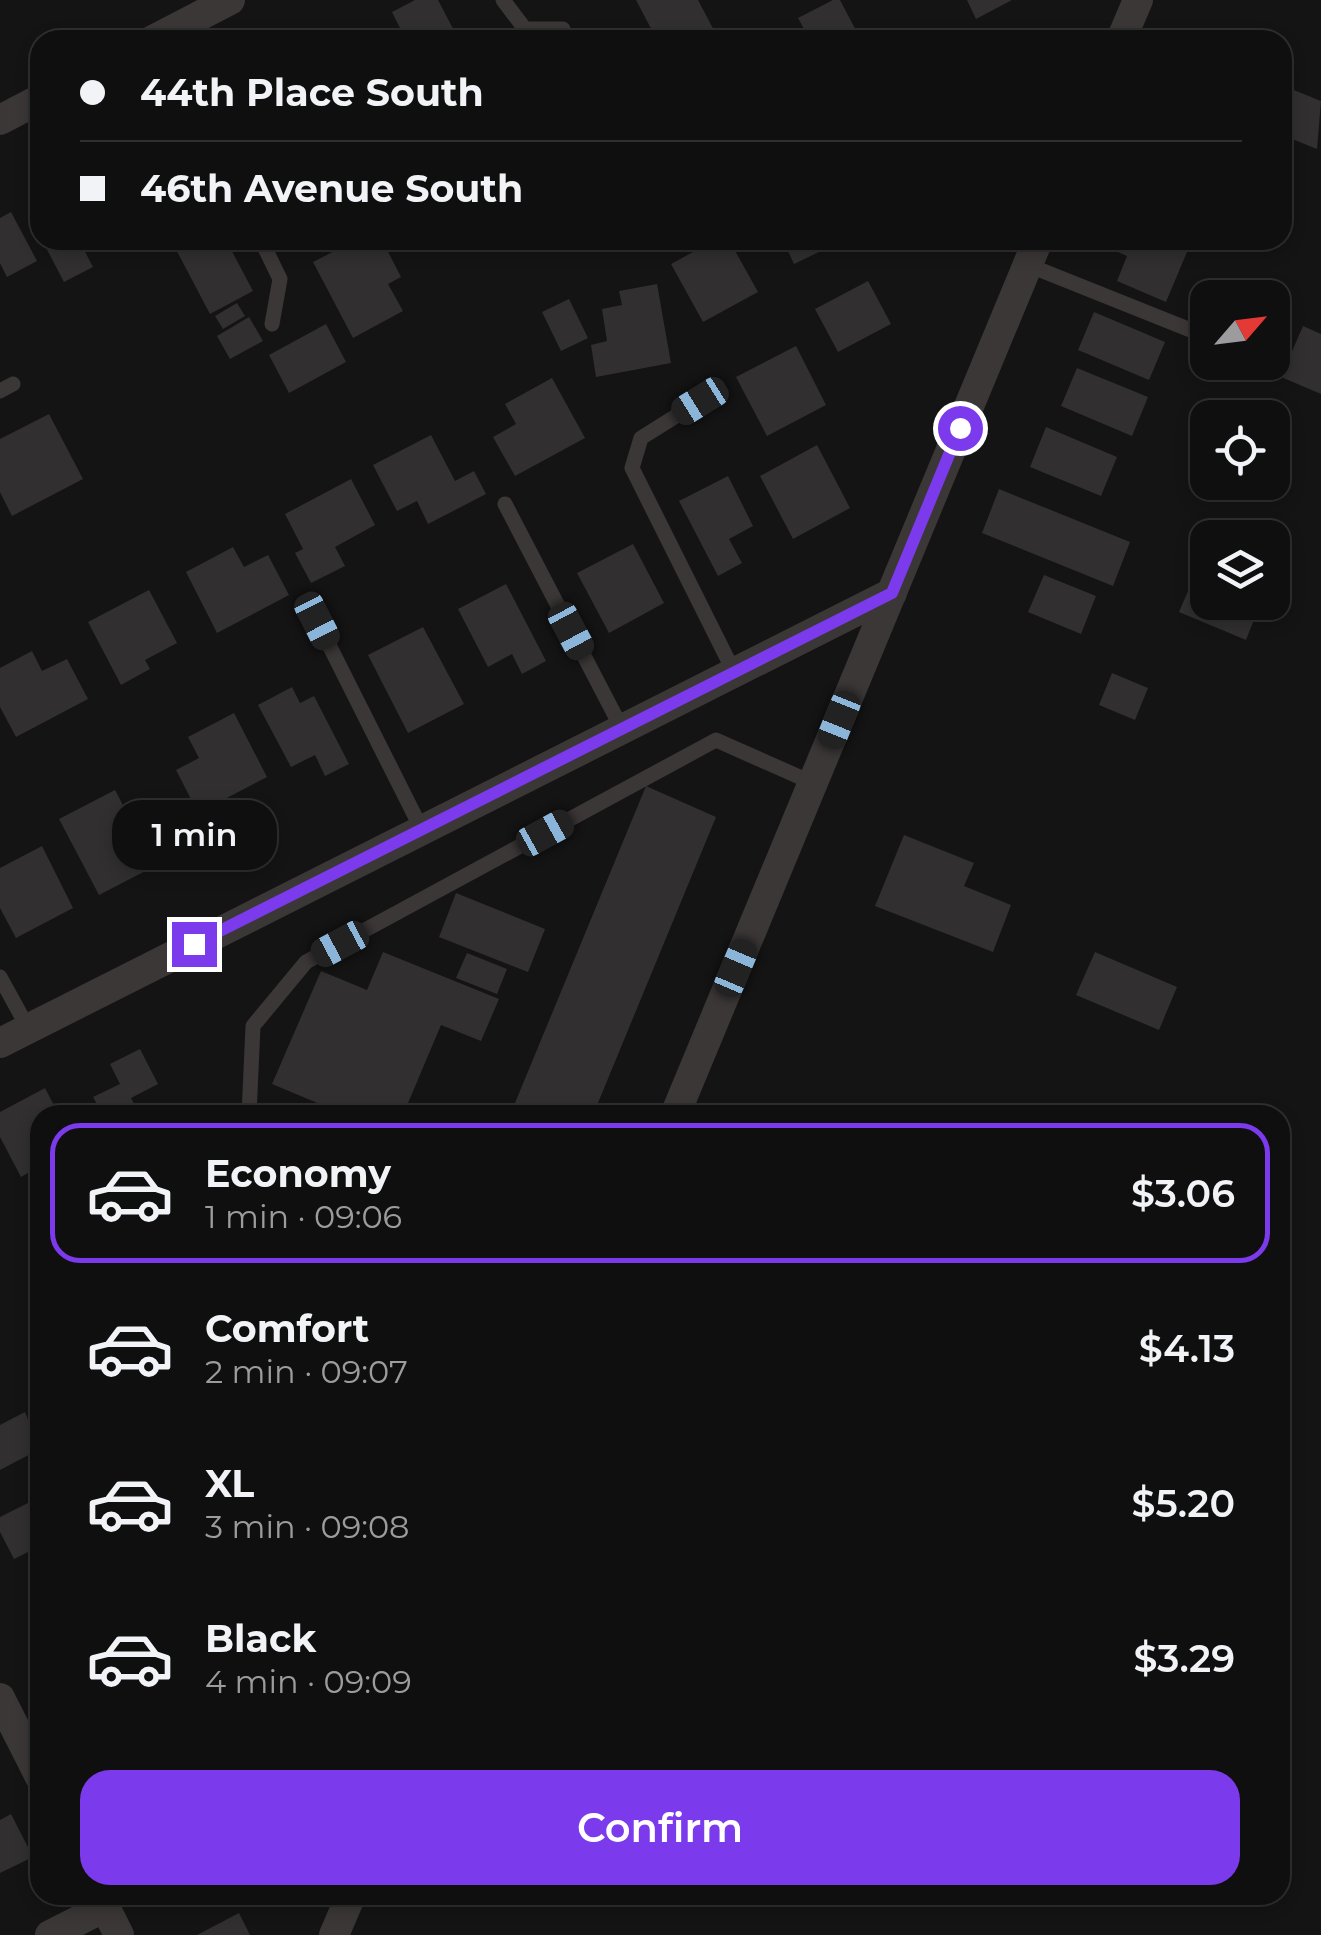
<!DOCTYPE html>
<meta charset="utf-8">
<style>
:root{--surface:#100f0f;--page:#1e1d1d;--text:#f1f3f6;--muted:#9c9c9e;--line:#302f2f;--accent:#7c3aed}
body{margin:0;font-family:Montserrat,sans-serif;background:var(--page);color:var(--text);height:100vh;display:flex;flex-direction:column;font-size:38px;white-space:nowrap}
*{box-sizing:border-box;margin:0}
p{font-size:32px;color:var(--muted)}
.icon{flex:none;width:55px;height:55px;fill:none;stroke:currentColor;stroke-width:2;stroke-linecap:round;stroke-linejoin:round}
.map{position:relative;flex:1;overflow:hidden}
.side{position:absolute;left:30px;top:1105px;width:1260px;height:800px;display:flex;flex-direction:column;background:var(--surface);border-radius:30px;box-shadow:0 5px 15px #0003,0 0 0 2px var(--line)}
.side>*{flex:none}
.top-card{position:absolute;left:30px;top:30px;width:1262px;height:220px;border-radius:30px;box-shadow:0 5px 15px #0003,0 0 0 2px var(--line);display:grid;align-content:center;height:220px;padding:0 50px;background:var(--surface)}
.needle{width:65px;rotate:62deg}
.tools{position:absolute;left:1190px;top:280px;display:grid;gap:20px}
.tools a{display:grid;place-items:center;width:100px;height:100px;border-radius:20px;background:var(--surface);box-shadow:0 5px 15px #0003,0 0 0 2px var(--line);font-size:50px}
.end{position:absolute;width:45px;height:45px;margin:-22px;border:12px solid #7c3aed;background:#fff;box-shadow:0 0 0 5px #fff}
.from{border-radius:50%}
.bubble{position:absolute;height:70px;border-radius:30px;background:var(--surface);box-shadow:0 5px 15px #0003,0 0 0 2px var(--line);font-size:32px;font-weight:600;line-height:70px;text-align:center}
.car{position:absolute;width:30px;height:60px;margin:-30px -15px;border-radius:12px;box-shadow:0 0 8px 2px #0007;background:linear-gradient(#222 24%,#8ab4d8 0 40%,#222 0 76%,#8ab4d8 0 86%,#222 0)}
.top-card b{display:flex;align-items:center;gap:35px;height:95px;font-size:38px}
.top-card b+b{border-top:2px solid var(--line)}
.top-card i{width:25px;height:25px;background:var(--text)}
ul{padding:18px 0 0;list-style:none}
li{display:flex;align-items:center;gap:30px;height:140px;margin:0 20px 15px;padding:0 30px;border:5px solid transparent;border-radius:30px}
li div{flex:1}
li b{display:block;font-size:38px}
li em{font-style:normal;font-weight:600}
li.current{border-color:var(--accent)}
li>.icon{width:90px;height:90px;stroke-width:1.5}
.cta{display:flex;gap:20px;margin-top:auto;padding:20px 50px}
.cta a{flex:1;height:115px;border-radius:30px;background:var(--accent);color:#fff;font-size:40px;font-weight:600;line-height:115px;text-align:center}
.map>svg:first-child{display:block}
.building{fill:#312f2f}
.lines{fill:none;stroke-linecap:round;stroke-linejoin:round}
.lane{stroke:#3c3737;stroke-width:15}
.street{stroke:#3c3737;stroke-width:30}
.route{stroke:#7c3aed;stroke-width:12}
</style>
<div class="map">
<svg width="1321" height="1935" viewBox="0 0 1321 1935">
<rect width="100%" height="100%" fill="#151414"/>
<path class="building" d="M415 0H438L459 40H406L392 12Z
M636 0H698L717 36 657 40Z
M833 0H840L861 40H810L798 18Z
M967 0H1012L976 19Z
M1284 86 1321 101 1317 149 1282 135Z
M11 212 37 261 7 277 0 263V218Z
M42 240H79L93 267 64 282Z
M171 240H226L253 291 210 314Z
M356 240H382L401 277 388 284 403 311 353 338 313 262Z
M715 240H729L758 292 703 322 671 264Z
M783 240H813L819 252 794 264Z
M1105 240H1192L1166 302 1117 281 1127 256 1102 245Z
M868 281 891 324 838 352 815 309Z
M657 284 671 363 596 377 591 345 607 341 602 309 622 305 619 291Z
M569 299 588 338 561 351 542 312Z
M237 303 245 316 223 329 215 316Z
M1094 312 1165 342 1149 380 1078 350Z
M249 317 263 341 230 359 217 336Z
M326 324 346 362 289 393 269 355Z
M1303 326 1321 334V394L1281 377Z
M796 346 826 405 767 436 736 377Z
M1077 368 1148 397 1132 436 1061 406Z
M552 378 585 438 515 476 493 437 516 424 505 404Z
M49 414 83 479 12 516 0 492V439Z
M1046 427 1117 457 1101 496 1030 467Z
M431 435 455 481 474 471 486 494 428 524 417 501 397 511 373 465Z
M817 445 850 508 793 539 760 476Z
M728 476 753 526 729 539 742 563 718 576 679 501Z
M351 479 375 525 335 547 345 566 311 583 295 553 303 549 285 514Z
M999 489 1130 542 1113 586 982 533Z
M633 544 664 603 609 633 577 573Z
M233 547 244 567 268 555 289 595 217 633 186 572Z
M1204 554 1208 555V602H1261L1246 640 1179 612Z
M1044 575 1096 596 1081 634 1028 612Z
M506 584 546 661 522 674 512 654 488 667 458 609Z
M149 590 177 643 145 660 150 669 121 685 88 622Z
M423 627 464 704 408 733 368 655Z
M32 651 42 671 67 659 88 699 16 737 0 707V668Z
M1112 673 1148 688 1135 720 1099 705Z
M292 687 300 703 314 696 349 764 325 776 315 755 291 767 258 705Z
M234 713 267 777 221 801 232 823 209 834 176 770 199 758 188 737Z
M646 786 716 817 593 1115H510Z
M115 790 155 866 99 895 59 819Z
M904 835 974 863 964 886 1011 905 993 952 875 906Z
M42 846 73 908 16 938 0 908V868Z
M456 893 545 929 528 972 439 937Z
M383 952 499 999 481 1041 441 1025 403 1115H346L272 1084 321 971 367 990Z
M1095 952 1177 987 1159 1030 1076 995Z
M467 953 507 969 497 994 456 978Z
M140 1049 158 1084 131 1098 140 1115H103L93 1097 120 1084 110 1064Z
M45 1088 59 1115H40V1166L21 1177 0 1137V1112Z
M25 1412 40 1449 0 1470V1425Z
M28 1503 40 1526V1546L14 1559 0 1532V1517Z
M11 1814 33 1857 0 1873V1820Z
M239 1913 250 1935H197Z"/>
<g class="lines">
<path class="lane" d="M503 0 525 29H563
M261 240 280 279 272 324
M1028 265 1208 337
M0 391 13 384
M700 401 641 438 632 468 733 670
M505 504 621 727
M317 621 421 828
M0 977 28 1028
M249 1115 253 1026 306 962 716 740 813 783"/>
<path class="street" d="M153 40 230 0
M1121 40 1138 0
M0 120 40 99
M0 1043 892 593
M675 1115 1038 240
M0 1698 40 1777
M99 1895 119 1935
M50 1935 105 1907
M334 1935 351 1895"/>
</g>
<g class="lines">
<path class="route" d="M194 944 892 593 960 428"/>
</g>
</svg>
<div class="tools">
<a><svg class="needle" viewBox="-14 -14 28 28"><path d="M0-13l5 13h-10z" fill="#e53935"/><path d="M0 13l5-13h-10z" fill="#9c9c9e"/></svg></a>
<a><svg class="icon" aria-label="locate" viewBox="0 0 24 24"><circle cx="12" cy="12" r="6"/><path d="M12 2v4M12 18v4M2 12h4M18 12h4"/></svg></a>
<a><svg class="icon" aria-label="layers" viewBox="0 0 24 24"><path d="M12 4l9 5-9 5-9-5zM3 14l9 5 9-5"/></svg></a>
</div>
<i class="end from" style="left:960px;top:428px"></i>
<i class="end" style="left:194px;top:944px"></i>
<div class="bubble" style="left:112px;top:800px;width:165px">1 min</div>
<i class="car" style="left:700px;top:401px;rotate:238deg"></i>
<i class="car" style="left:317px;top:621px;rotate:153deg"></i>
<i class="car" style="left:571px;top:631px;rotate:152deg"></i>
<i class="car" style="left:839px;top:720px;rotate:202deg"></i>
<i class="car" style="left:545px;top:833px;rotate:61deg"></i>
<i class="car" style="left:340px;top:944px;rotate:242deg"></i>
<i class="car" style="left:736px;top:968px;rotate:23deg"></i>
<div class="top-card">
<b><i class="from"></i>44th Place South</b>
<b><i></i>46th Avenue South</b>
</div>
<section class="side">
<ul>
<li class="current"><svg class="icon" aria-label="car" viewBox="0 0 24 24"><path d="M5 17H2v-5l4-1 3-4h7l3 4 3 1v5h-3M9 17h6M6 11h13"/><circle cx="7" cy="17" r="2"/><circle cx="17" cy="17" r="2"/></svg><div><b>Economy</b><p>1 min · 09:06</p></div><em>$3.06</em></li>
<li><svg class="icon" aria-label="car" viewBox="0 0 24 24"><path d="M5 17H2v-5l4-1 3-4h7l3 4 3 1v5h-3M9 17h6M6 11h13"/><circle cx="7" cy="17" r="2"/><circle cx="17" cy="17" r="2"/></svg><div><b>Comfort</b><p>2 min · 09:07</p></div><em>$4.13</em></li>
<li><svg class="icon" aria-label="car" viewBox="0 0 24 24"><path d="M5 17H2v-5l4-1 3-4h7l3 4 3 1v5h-3M9 17h6M6 11h13"/><circle cx="7" cy="17" r="2"/><circle cx="17" cy="17" r="2"/></svg><div><b>XL</b><p>3 min · 09:08</p></div><em>$5.20</em></li>
<li><svg class="icon" aria-label="car" viewBox="0 0 24 24"><path d="M5 17H2v-5l4-1 3-4h7l3 4 3 1v5h-3M9 17h6M6 11h13"/><circle cx="7" cy="17" r="2"/><circle cx="17" cy="17" r="2"/></svg><div><b>Black</b><p>4 min · 09:09</p></div><em>$3.29</em></li>
</ul>
<div class="cta"><a>Confirm</a></div>
</section>
</div>
